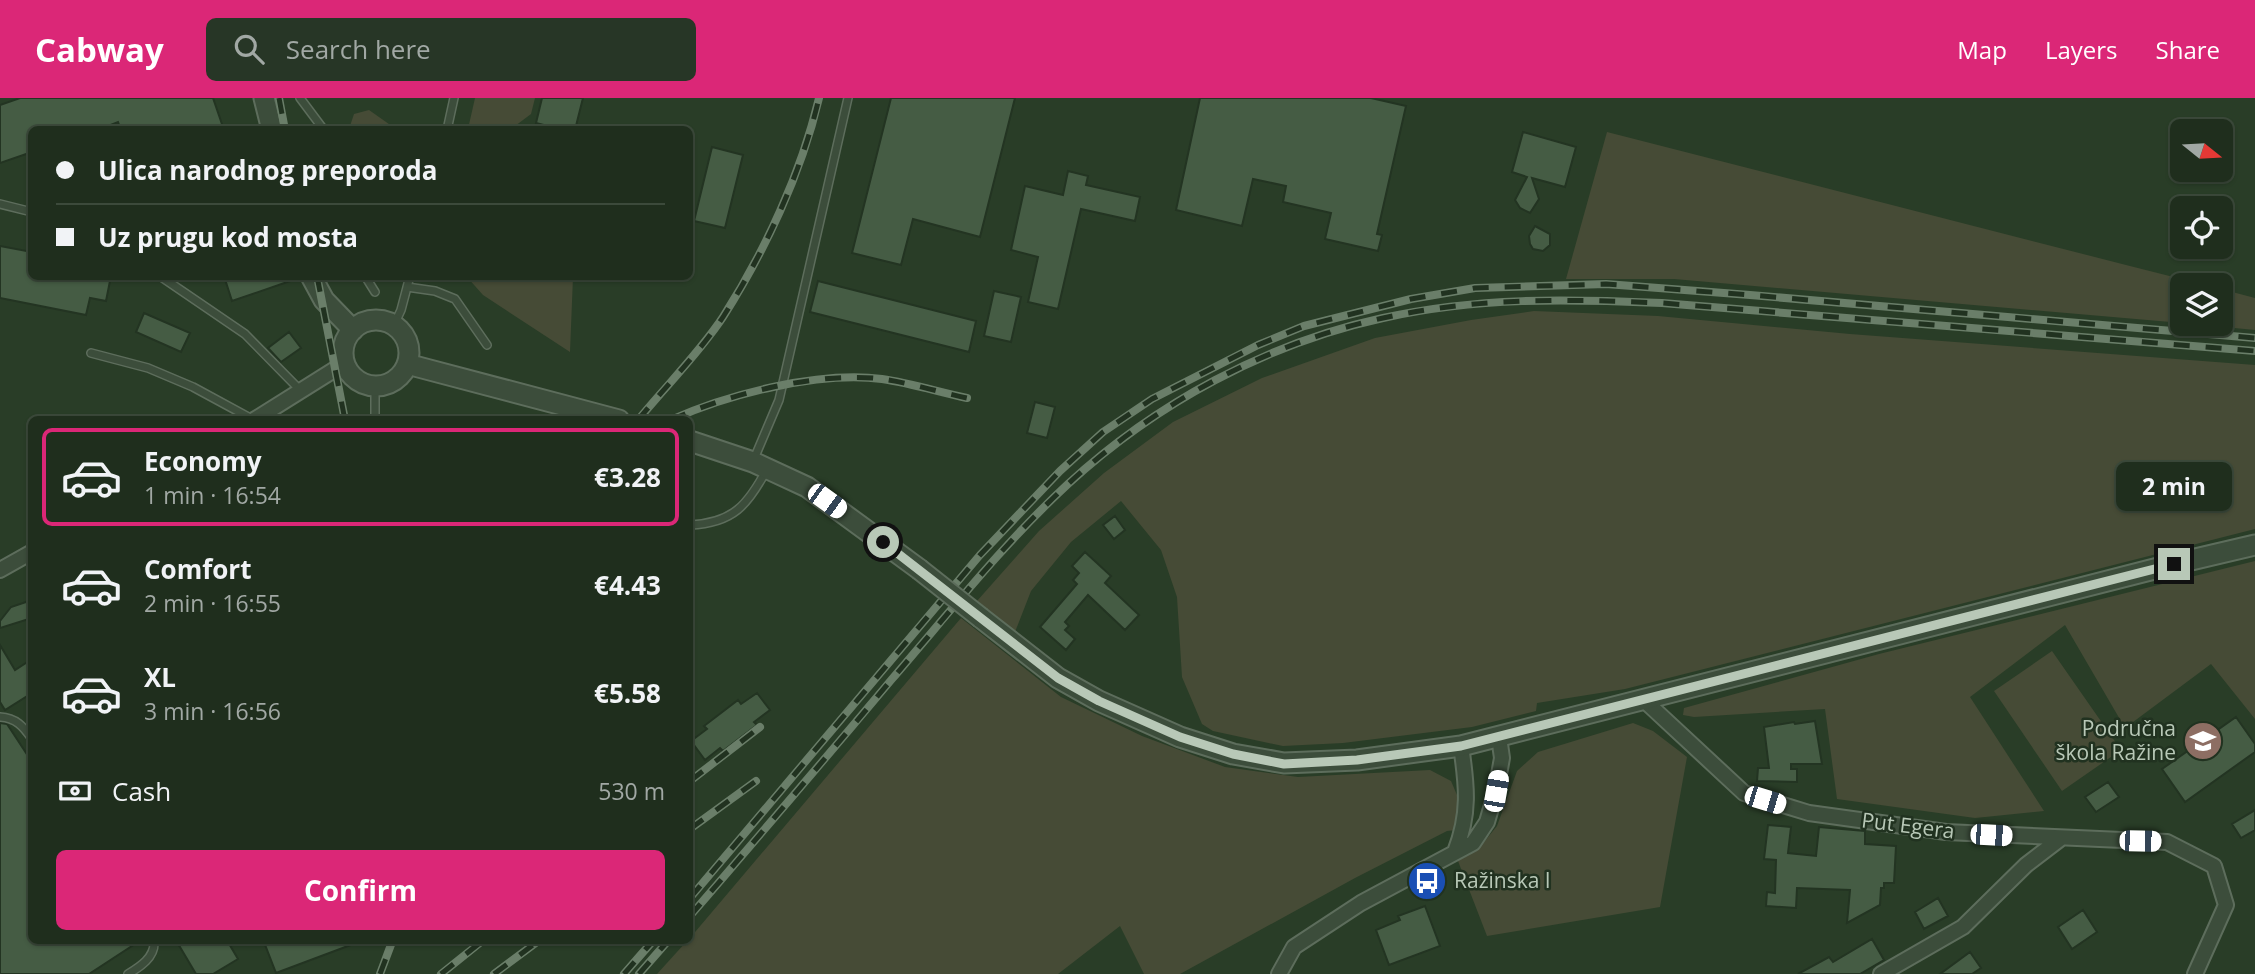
<!DOCTYPE html>
<meta charset="utf-8">
<style>
:root{--surface:#1f2e1d;--page:#273626;--text:#f1f3f6;--muted:#a1a8a4;--line:#3c4a3b;--accent:#db2777}
body{margin:0;font-family:"Open Sans",sans-serif;background:var(--page);color:var(--text);height:100vh;display:flex;flex-direction:column;font-size:26px;white-space:nowrap}
*{box-sizing:border-box;margin:0}
p{font-size:23px;color:var(--muted)}
.icon{flex:none;width:38px;height:38px;fill:none;stroke:currentColor;stroke-width:2;stroke-linecap:round;stroke-linejoin:round}
.map{position:relative;flex:1;overflow:hidden}
.panel{position:absolute;left:28px;top:318px;width:665px;height:528px;display:flex;flex-direction:column;background:var(--surface);border-radius:10px;box-shadow:0 2px 5px #0004,0 0 0 2px var(--line)}
.panel>*{flex:none}
.guide{position:absolute;left:28px;top:28px;width:665px;height:154px;border-radius:10px;box-shadow:0 2px 5px #0004,0 0 0 2px var(--line);display:grid;align-content:center;height:154px;padding:0 28px;background:var(--surface)}
.needle{width:46px;rotate:108deg}
.tools{position:absolute;left:2170px;top:21px;display:grid;gap:14px}
.tools a{display:grid;place-items:center;width:63px;height:63px;border-radius:10px;background:var(--surface);box-shadow:0 2px 5px #0004,0 0 0 2px var(--line);font-size:35px}
.end{position:absolute;width:32px;height:32px;margin:-16px;border:9px solid #b8c8b7;background:#111;box-shadow:0 0 0 4px #111}
.from{border-radius:50%}
.bubble{position:absolute;height:49px;border-radius:10px;background:var(--surface);box-shadow:0 2px 5px #0004,0 0 0 2px var(--line);font-size:23px;font-weight:700;line-height:49px;text-align:center}
.car{position:absolute;width:21px;height:42px;margin:-21px -10px;border-radius:9px;box-shadow:0 0 5px 2px #0007;background:linear-gradient(#fff 24%,#345 0 40%,#fff 0 76%,#345 0 86%,#fff 0)}
.guide b{display:flex;align-items:center;gap:24px;height:66px;font-size:26px}
.guide b+b{border-top:2px solid var(--line)}
.guide i{width:18px;height:18px;background:var(--text)}
ul{padding:12px 0 0;list-style:none}
li{display:flex;align-items:center;gap:21px;height:98px;margin:0 14px 10px;padding:0 14px;border:4px solid transparent;border-radius:10px}
li div{flex:1}
li b{display:block;font-size:26px}
li em{font-style:normal;font-weight:700}
li.selected{border-color:var(--accent)}
li>.icon{width:63px;height:63px;stroke-width:1.5}
.pay{display:flex;align-items:center;gap:18px;height:77px;padding:0 28px;font-size:26px}
.pay p{margin-inline-start:auto}
.cta{display:flex;gap:14px;margin-top:auto;padding:14px 28px}
.cta a{flex:1;height:80px;border-radius:10px;background:var(--accent);color:#fff;font-size:28px;font-weight:700;line-height:80px;text-align:center}
header{display:flex;align-items:center;gap:42px;box-sizing:border-box;height:98px;padding:0 35px;background:var(--accent);color:#fff}
header strong{font-size:33px}
nav{display:flex;gap:38px;margin-inline-start:auto;font-size:24px}
.search{width:490px;height:63px;background:var(--page);display:flex;align-items:center;gap:18px;box-sizing:border-box;padding:0 24px;border-radius:10px;color:var(--muted);font-size:26px}
.map>svg:first-child{display:block}
.green{fill:#464b36}
.building{fill:#455c44;stroke:#233422;stroke-width:2}
.lines{fill:none;stroke-linecap:round;stroke-linejoin:round}
.service-casing{stroke:#5d6d5c;stroke-width:10}
.minor-casing{stroke:#5d6d5c;stroke-width:18}
.tertiary-casing{stroke:#5d6d5c;stroke-width:23}
.service{stroke:#3c4d3b;stroke-width:7}
.minor{stroke:#3c4d3b;stroke-width:14}
.tertiary{stroke:#3c4d3b;stroke-width:19}
.rail-casing{stroke:#6a7e69;stroke-width:8}
.rail{stroke:#213220;stroke-width:5;stroke-dasharray:16;stroke-linecap:butt}
.tertiary-bridge-casing{stroke:#5d6d5c;stroke-width:23;stroke-linecap:butt}
.tertiary-bridge{stroke:#3c4d3b;stroke-width:19}
.route{stroke:#b8c8b7;stroke-width:9}
.labels{text-anchor:middle;stroke-width:5;stroke-linejoin:round;paint-order:stroke}
.poi-label{font-size:21px;fill:#b8c8b7;stroke:#213220;text-anchor:end}
.street-label{font-size:21px;fill:#b8c8b7;stroke:#213220}
</style>
<header>
<strong>Cabway</strong>
<div class="search"><svg class="icon" aria-label="search" viewBox="0 0 24 24"><circle cx="10" cy="10" r="6"/><path d="M15 15l6 6"/></svg>Search here</div>
<nav><a>Map</a><a>Layers</a><a>Share</a></nav>
</header>
<div class="map">
<svg width="2255" height="876" viewBox="0 0 2255 876">
<rect width="100%" height="100%" fill="#293d27"/>
<path class="green" d="M475 0H535L531 16 511 31H468Z
M369 12 396 31H349L354 16Z
M1607 34 2126 167 2205 187H2182V225L1674 181H1566Z
M467 179H573L570 254 483 197Z
M2221 191 2255 200V232L2193 226H2221Z
M1534 213 1658 218 1850 236 2255 267V431L1625 591 1537 605 1536 613 1472 629 1343 645 1283 648 1213 633 1202 626 1182 579 1177 499 1161 452 1121 403 1071 444 1031 493 1015 534 977 503 1039 433 1104 375 1173 324 1262 280 1375 240 1471 222Z
M2255 463V621L2211 566 2125 630 2065 527 1970 599 2044 713 1975 720 1837 701 1825 611 1694 619 1683 617 1684 610 1879 556Z
M961 520 1061 599 1142 638 1225 669 1298 679 1430 672 1451 683 1460 704 1456 732 1447 733 1355 780 1180 876H1144L1120 828 1058 876H657L686 844H690V840Z
M2052 553 2121 652 2062 693 1994 593Z
M1633 625 1653 633 1687 659 1660 809 1487 838 1458 763 1484 744 1497 728 1517 673 1538 654Z"/>
<path class="building" d="M20 0H213L224 32H121L118 24 98 32H32V54L0 65V7Z
M542 0H583L575 32H563L536 25Z
M891 0H1015L980 139 913 121 901 167 852 155Z
M1200 0H1371L1406 8 1377 136 1382 137 1378 153 1325 141 1331 115 1283 104 1286 88 1253 81 1242 128 1176 112Z
M1523 34 1576 49 1565 89 1532 80 1539 101 1530 115 1520 110 1515 102 1527 79 1512 74Z
M712 49 743 57 725 130 694 123Z
M1068 73 1088 78 1086 87 1140 99 1135 123 1081 111 1058 211 1028 204 1038 159 1011 152 1025 88 1063 97Z
M1535 128 1550 136V147L1543 153 1533 151 1530 146 1529 138Z
M0 148 32 154V178H111L106 203 90 200 86 217 0 200Z
M224 178H296V181L232 203Z
M818 183 976 223 969 254 810 214Z
M994 193 1021 199 1011 244 984 238Z
M144 215 190 235 181 254 136 234Z
M289 234 301 250 281 264 268 250Z
M1035 304 1055 309 1047 340 1027 335Z
M1115 418 1125 432 1114 441 1103 427Z
M1085 454 1111 478 1105 485 1139 517 1125 532 1088 497 1065 524 1069 528 1065 532 1075 541 1066 552 1040 529 1077 486 1073 482 1079 475 1072 468Z
M32 502V520L0 530V523L11 509Z
M0 547 15 572 32 561V595L5 612 0 604Z
M757 595 770 612 754 624 757 627 723 653 720 650 705 662 691 643 707 631 704 628 738 602 741 606Z
M2236 619 2255 646V654L2185 704 2162 671Z
M1815 623 1822 666H1791V671H1797V684L1757 683 1758 670H1769L1764 629 1794 624 1795 626Z
M0 625 7 626 32 664V844H138L89 876H0Z
M2108 684 2119 699 2096 714 2085 699Z
M2255 712V732L2241 740 2232 726Z
M1768 727 1791 729 1788 755 1816 758 1819 729 1865 733V746L1896 748 1894 785H1884V790H1881L1880 807 1847 825 1850 792 1797 790 1796 810 1766 808 1767 794 1775 795 1776 762 1764 761Z
M1938 800 1948 818 1924 831 1915 814Z
M1425 808 1440 848 1389 867 1376 832 1400 822 1398 818Z
M2083 812 2097 834 2072 851 2058 829Z
M1872 841 1884 862 1860 876H1798L1829 859 1833 864Z
M177 844H228L238 861 213 876H196Z
M264 844H356V845L276 875Z
M1970 854 1981 870 1972 876H1940Z"/>
<g class="lines">
<g class="service-casing">
<path id="service" d="M300 0 324 32
M447 32 454 0
M0 106 32 114
M160 178 245 236 300 292
M365 178 375 194
M407 189 435 193 455 201 487 247
M394 227 401 212 410 178
M91 255 148 270 193 289 254 322
M375 322V287
M754 361 779 302 848 0
M690 427C733 425 748 407 767 371
M0 619C16 620 23 628 32 641
M128 876C140 869 155 859 154 844"/>
</g>
<g class="minor-casing">
<path id="minor" d="M254 322 345 265
M0 472 32 454
M1645 603 1744 695 1809 715 1946 734 2167 744 2214 768 2226 807 2195 876
M1455 754C1470 716 1467 688 1461 648
M1279 876 1294 849 1361 805 1473 745 1487 724 1496 693 1502 660 1499 639
M1881 876 1963 829 2026 767 2060 741"/>
</g>
<g class="tertiary-casing">
<path id="tertiary" d="M264 0 272 32
M311 178 324 202 353 232
M343 255a33 33 0 1 1 66 0a33 33 0 1 1-66 0Z
M407 266 619 322
M690 343 753 364 807 389 919 471
M981 520 1058 580 1099 603 1180 639 1233 656 1284 665 1357 662 1461 648 2174 466 2255 447"/>
</g>
<use href="#service" class="service"/>
<use href="#minor" class="minor"/>
<use href="#tertiary" class="tertiary"/>
<g class="rail-casing">
<path id="rail" d="M279 0 285 32
M317 178 345 322
M638 322C665 289 700 254 723 219 765 153 801 76 819 0
M671 322C728 296 819 273 882 281 910 285 939 294 967 300
M690 683 760 629
M690 731 756 683
M690 800 980 457 1060 373 1103 334 1152 301 1258 247 1304 228 1411 201 1475 190 1606 186 1750 197 2255 240
M690 818C758 739 825 661 892 581 949 515 1004 445 1068 386 1155 306 1267 245 1383 220 1478 199 1566 201 1662 205L2255 253
M380 876 392 844
M441 876 481 844
M494 876 537 844
M624 876 652 844
M639 876 667 844"/>
</g>
<use href="#rail" class="rail"/>
<g class="tertiary-bridge-casing">
<path id="tertiary-bridge" d="M919 471 981 520"/>
</g>
<use href="#tertiary-bridge" class="tertiary-bridge"/>
</g>
<g class="lines">
<path class="route" d="M883 444 1058 580 1099 603 1180 639 1233 656 1284 666 1357 662 1461 648 2174 466"/>
</g>
<defs>
<g id="school-disc" transform="scale(2.0125)"><circle r="9.5" fill="#8d6e63" stroke="#213220"/><path d="M0-5L7-2L0 1L-7-2ZM-4 1L0 2.5L4 1V4Q0 6-4 4Z" fill="#fff"/></g>
<g id="bus-disc" transform="scale(2.0125)"><circle r="9.5" fill="#1a4fb4" stroke="#213220"/><path d="M-5-6H5V4H4V6H2V4H-2V6H-4V4H-5ZM-3.5-4V0h7V-4ZM-3.5 1.2v1.5H-2V1.2ZM2 1.2v1.5H3.5V1.2Z" fill="#fff"/></g>
</defs>
<g fill-rule="evenodd">
<use href="#school-disc" x="2203" y="643"/>
<use href="#bus-disc" x="1427" y="783"/>
</g>
<g class="labels">
<g class="poi-label">
<text x="2176" y="638">Područna<tspan x="2176" dy="24">škola Ražine</tspan></text>
<text x="1454" y="790" text-anchor="start">Ražinska I</text>
</g>
<g class="street-label">
<text transform="translate(1908 728) rotate(7)" y="7">Put Egera</text>
</g>
</g>
</svg>
<div class="tools">
<a><svg class="needle" viewBox="-14 -14 28 28"><path d="M0-13l5 13h-10z" fill="#e53935"/><path d="M0 13l5-13h-10z" fill="#a1a8a4"/></svg></a>
<a><svg class="icon" aria-label="locate" viewBox="0 0 24 24"><circle cx="12" cy="12" r="6"/><path d="M12 2v4M12 18v4M2 12h4M18 12h4"/></svg></a>
<a><svg class="icon" aria-label="layers" viewBox="0 0 24 24"><path d="M12 4l9 5-9 5-9-5zM3 14l9 5 9-5"/></svg></a>
</div>
<i class="end from" style="left:883px;top:444px"></i>
<i class="end" style="left:2174px;top:466px"></i>
<div class="bubble" style="left:2116px;top:364px;width:116px">2 min</div>
<i class="car" style="left:827px;top:403px;rotate:126deg"></i>
<i class="car" style="left:1496px;top:693px;rotate:10deg"></i>
<i class="car" style="left:1765px;top:702px;rotate:107deg"></i>
<i class="car" style="left:1991px;top:737px;rotate:93deg"></i>
<i class="car" style="left:2140px;top:743px;rotate:91deg"></i>
<div class="guide">
<b><i class="from"></i>Ulica narodnog preporoda</b>
<b><i></i>Uz prugu kod mosta</b>
</div>
<section class="panel">
<ul>
<li class="selected"><svg class="icon" aria-label="car" viewBox="0 0 24 24"><path d="M5 17H2v-5l4-1 3-4h7l3 4 3 1v5h-3M9 17h6M6 11h13"/><circle cx="7" cy="17" r="2"/><circle cx="17" cy="17" r="2"/></svg><div><b>Economy</b><p>1 min · 16:54</p></div><em>€3.28</em></li>
<li><svg class="icon" aria-label="car" viewBox="0 0 24 24"><path d="M5 17H2v-5l4-1 3-4h7l3 4 3 1v5h-3M9 17h6M6 11h13"/><circle cx="7" cy="17" r="2"/><circle cx="17" cy="17" r="2"/></svg><div><b>Comfort</b><p>2 min · 16:55</p></div><em>€4.43</em></li>
<li><svg class="icon" aria-label="car" viewBox="0 0 24 24"><path d="M5 17H2v-5l4-1 3-4h7l3 4 3 1v5h-3M9 17h6M6 11h13"/><circle cx="7" cy="17" r="2"/><circle cx="17" cy="17" r="2"/></svg><div><b>XL</b><p>3 min · 16:56</p></div><em>€5.58</em></li>
</ul>
<div class="pay"><svg class="icon" aria-label="cash" viewBox="0 0 24 24"><path d="M3 7h18v10H3z"/><circle cx="12" cy="12" r="2"/></svg>Cash<p>530 m</p></div>
<div class="cta"><a>Confirm</a></div>
</section>
</div>
